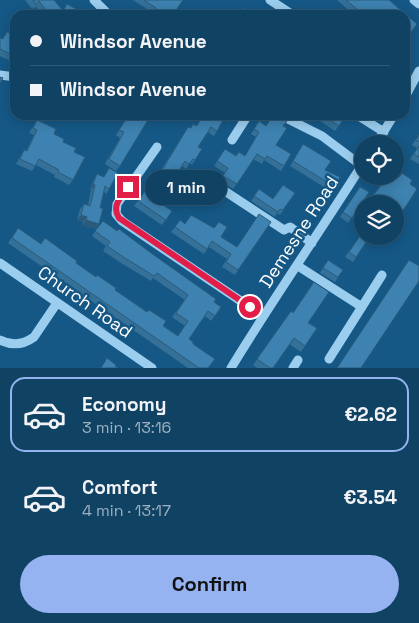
<!DOCTYPE html>
<meta charset="utf-8">
<style>
:root{--surface:#104264;--page:#1e4d6d;--text:#f1f3f6;--muted:#9cb0bf;--line:#305b78;--accent:#95b2f1}
body{margin:0;font-family:"Space Grotesk",sans-serif;background:var(--page);color:var(--text);height:100vh;display:flex;flex-direction:column;font-size:19px;white-space:nowrap}
*{box-sizing:border-box;margin:0}
p{font-size:16px;color:var(--muted)}
.icon{flex:none;width:28px;height:28px;fill:none;stroke:currentColor;stroke-width:2;stroke-linecap:round;stroke-linejoin:round}
.map{position:relative;height:368px;overflow:hidden}
.panel{display:flex;flex-direction:column;background:var(--surface);flex:1}
.panel>*{flex:none}
.top-card{position:absolute;left:10px;top:10px;width:400px;height:110px;border-radius:15px;box-shadow:0 2px 12px #0003,0 0 0 1px var(--line);display:grid;align-content:center;height:110px;padding:0 20px;background:var(--surface)}
.tools{position:absolute;left:354px;top:135px;display:grid;gap:10px}
.tools a{display:grid;place-items:center;width:50px;height:50px;border-radius:50%;background:var(--surface);box-shadow:0 2px 12px #0003,0 0 0 1px var(--line);font-size:25px}
.end{position:absolute;width:22px;height:22px;margin:-11px;border:6px solid #e11d48;background:#fff;box-shadow:0 0 0 2px #fff}
.from{border-radius:50%}
.bubble{position:absolute;height:35px;border-radius:18px;background:var(--surface);box-shadow:0 2px 12px #0003,0 0 0 1px var(--line);font-size:16px;font-weight:600;line-height:35px;text-align:center}
.top-card b{display:flex;align-items:center;gap:18px;height:48px;font-size:19px}
.top-card b+b{border-top:1px solid var(--line)}
.top-card i{width:12px;height:12px;background:var(--text)}
ul{padding:9px 0 0;list-style:none}
li{display:flex;align-items:center;gap:15px;height:75px;margin:0 10px 8px;padding:0 10px;border:2px solid transparent;border-radius:15px}
li div{flex:1}
li b{display:block;font-size:19px}
li em{font-style:normal;font-weight:600}
li.selected{border-color:var(--accent)}
li>.icon{width:45px;height:45px;stroke-width:1.5}
.action{display:flex;gap:10px;margin-top:auto;padding:10px 20px}
.action a{flex:1;height:58px;border-radius:30px;background:var(--accent);color:#111;font-size:20px;font-weight:600;line-height:58px;text-align:center}
.map>svg:first-child{display:block}
.lines{fill:none;stroke-linecap:round;stroke-linejoin:round}
.minor{stroke:#9bcdee;stroke-width:9}
.wall{fill:#347097}
.shaded-wall{fill:#2b5b7b}
.building{fill:#3d82b0;stroke:#2b5b7b}
.route{stroke:#e11d48;stroke-width:6}
.labels{text-anchor:middle;stroke-width:5;stroke-linejoin:round;paint-order:stroke}
.street-label{font-size:18px;fill:#fff;stroke:#155886}
</style>
<div class="map">
<svg width="419" height="368" viewBox="0 0 419 368">
<rect width="100%" height="100%" fill="#155886"/>
<g class="lines">
<path class="minor" d="M94 0 109 15
M270 0 293 15
M414 0 419 4
M0 75 15 77
M405 97 419 71
M280 115 322 136 362 166
M357 115 384 132
M232 140 248 115
M376 144 394 115
M157 147 117 204 116 214 122 221 263 316
M211 182 284 230 290 227 312 243
M0 263 152 368
M298 266 362 307
M0 340C12 346 23 345 34 337L57 303
M329 359 382 275
M231 368C273 299 319 233 362 165
M293 368 298 360"/>
</g>
<path class="wall" d="M25 0H54L63 11 67 4 87 15H42L36 7 32 9Z
M133 0H183L153 13Z
M337 0H389L417 24 405 40V15H354Z
M7 32 15 35V63L0 56V38L2 39Z
M128 115 120 166 116 171 105 164 120 138 116 135Z
M203 115H233L229 122 224 119 214 136 208 132 198 147 202 149 192 165 190 163 186 169 182 166 169 185 157 176 185 132 196 126Z
M311 115H346L335 131Z
M37 120 74 152 73 180 69 185 54 177 55 175 36 165 32 171 16 164 24 150 26 151 34 135 29 133Z
M259 121 266 126H283L276 145 291 154 281 171 264 160 262 164 253 159 233 189 220 180 225 173 214 166 225 149 236 156H245L256 137 251 134Z
M419 135V164L410 159 417 148 412 145Z
M300 149 335 187 332 192 290 166Z
M109 168V189L106 194 104 192 100 208 99 224 96 229 82 225 83 222 77 220 80 209 84 204 88 205 91 190 90 189 94 179 97 174 104 177Z
M388 176 410 184 417 189 395 223V204H367Z
M360 187 369 192 348 223 340 217Z
M259 189 273 199 295 193 280 215 277 213 275 217 251 201Z
M145 191 154 199 172 211 162 225 134 206Z
M180 220 185 224 214 228 221 237 236 247 271 222 235 275 222 267 227 259 209 247 204 254 171 232Z
M103 221 221 307 211 321 205 316 189 339 208 368H188L8 243 18 228 41 244 76 263 115 290 178 336 185 326 172 317 185 300 153 278 151 281 121 263 103 251 106 246 92 236Z
M362 233 369 238 353 262 345 257Z
M328 260 343 270 335 282 320 273Z
M291 311 317 328 301 352 289 344 273 368H257L253 365Z"/>
<path class="shaded-wall" d="M93 184 95 185 91 190 90 189Z
M81 215 87 217 83 222 77 220Z
M86 220 99 224 96 229 82 225Z"/>
<path class="building" d="M33 0H54L63 11 67 4 87 15H55L50 13 49 14 39 1 36 4Z
M144 0H183L173 15H152L156 8Z
M346 0H389L417 24 408 36 405 34V15H364Z
M244 8 255 15H239Z
M7 32 15 35V56L0 49V38L3 39Z
M0 77 3 78 0 84Z
M129 115H151L120 166 109 159 124 132 119 130Z
M203 115 207 116V115H226L217 131 211 127 198 147 202 149 195 160 193 159 189 164 185 161 173 180 161 172 188 127 191 128 193 124 197 126Z
M273 115H276L287 121 283 126 287 128 276 145 291 154 284 166 267 156 265 159 257 154 237 184 223 176 228 168 217 161 225 149 236 156 239 152 245 156 259 132 254 129 259 121 266 126Z
M322 115H346L339 126Z
M37 120 56 129 54 134 64 139 63 142 76 148 74 152 85 157 73 180 58 172 59 170 39 159 35 166 20 159 24 150 27 151 37 130 33 128Z
M419 135V142L416 140Z
M303 144 331 161 325 170 340 177 335 187 293 161Z
M419 146V157L414 154Z
M109 168 118 173 109 189 105 186 100 208H103L99 224 86 220 87 217 81 215 84 204 90 206 95 185 93 184 97 174 104 177Z
M402 173 412 180 410 184 417 189 397 220 395 219V204H373L369 201 388 176H395V175L399 177Z
M283 185 295 193 283 210 280 209 278 212 254 196 259 189 273 199Z
M360 187 369 192 352 218 343 212Z
M145 191 155 197 154 199 172 211 166 220 138 201Z
M259 214 271 222 238 270 226 262 231 254 212 241 207 249 175 227 180 220 185 224 191 215 214 228 219 222 227 227 221 237 237 247Z
M103 221 117 231 119 229 151 253 216 299 214 302 221 307 215 316 208 311 189 339 193 342V344L215 359 208 368H199L12 238 18 228 41 244 45 238 77 261 76 263 96 277 97 275 116 288 115 290 147 312 149 310 166 321 163 326 178 336 188 321 176 313 188 295 157 273 154 276 125 258 107 246 110 242 95 231Z
M362 233V236H366L369 238 356 257 349 252Z
M328 260 343 270 338 277 323 268Z
M409 260 419 266V281L361 368H337Z
M314 282 329 292 308 323 317 328 305 346 294 338 273 368H270L257 359 291 311 293 313Z
M107 358 116 365 115 366 118 368H101Z"/>
<g class="lines">
<path class="route" d="M128 187C121 197 111 206 119 218L250 307"/>
</g>
<g class="labels">
<g class="street-label">
<text transform="translate(299 232) rotate(-57)" y="6">Demesne Road</text>
<text transform="translate(85 302) rotate(35)" y="6">Church Road</text>
</g>
</g>
</svg>
<div class="tools">
<a><svg class="icon" aria-label="locate" viewBox="0 0 24 24"><circle cx="12" cy="12" r="6"/><path d="M12 2v4M12 18v4M2 12h4M18 12h4"/></svg></a>
<a><svg class="icon" aria-label="layers" viewBox="0 0 24 24"><path d="M12 4l9 5-9 5-9-5zM3 14l9 5 9-5"/></svg></a>
</div>
<i class="end from" style="left:250px;top:307px"></i>
<i class="end" style="left:128px;top:187px"></i>
<div class="bubble" style="left:145px;top:170px;width:82px">1 min</div>
<div class="top-card">
<b><i class="from"></i>Windsor Avenue</b>
<b><i></i>Windsor Avenue</b>
</div>
</div>
<section class="panel">
<ul>
<li class="selected"><svg class="icon" aria-label="car" viewBox="0 0 24 24"><path d="M5 17H2v-5l4-1 3-4h7l3 4 3 1v5h-3M9 17h6M6 11h13"/><circle cx="7" cy="17" r="2"/><circle cx="17" cy="17" r="2"/></svg><div><b>Economy</b><p>3 min · 13:16</p></div><em>€2.62</em></li>
<li><svg class="icon" aria-label="car" viewBox="0 0 24 24"><path d="M5 17H2v-5l4-1 3-4h7l3 4 3 1v5h-3M9 17h6M6 11h13"/><circle cx="7" cy="17" r="2"/><circle cx="17" cy="17" r="2"/></svg><div><b>Comfort</b><p>4 min · 13:17</p></div><em>€3.54</em></li>
</ul>
<div class="action"><a>Confirm</a></div>
</section>
